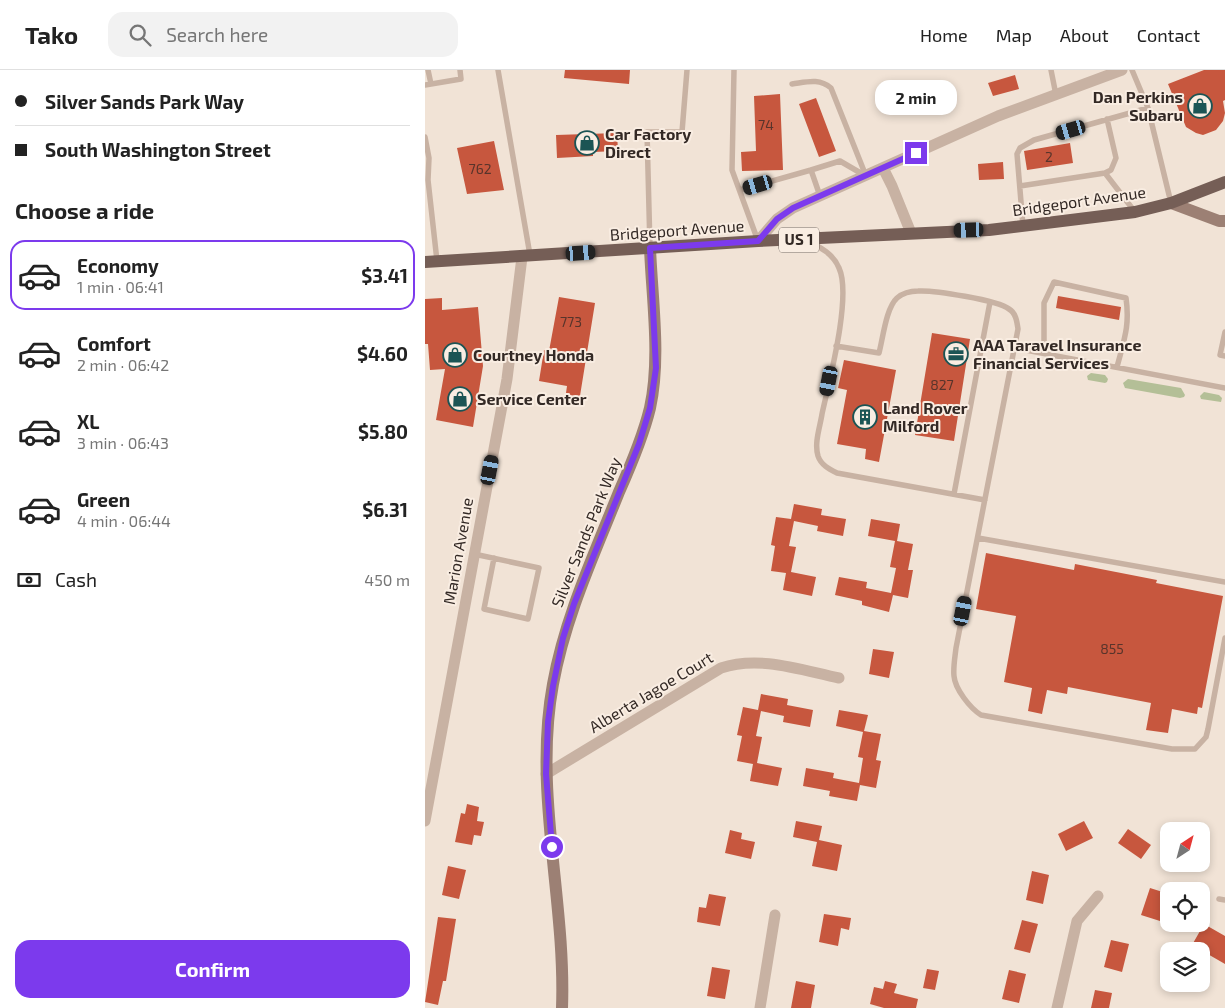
<!DOCTYPE html>
<meta charset="utf-8">
<style>
:root{--surface:#fff;--page:#f2f2f2;--text:#222;--muted:#767676;--line:#e0e0e0;--accent:#7c3aed}
body{margin:0;font-family:"Exo 2",sans-serif;background:var(--page);color:var(--text);height:100vh;display:flex;flex-direction:column;font-size:19px;white-space:nowrap}
*{box-sizing:border-box;margin:0}
p{font-size:16px;color:var(--muted)}
.icon{flex:none;width:28px;height:28px;fill:none;stroke:currentColor;stroke-width:2;stroke-linecap:round;stroke-linejoin:round}
.map{position:relative;flex:1;overflow:hidden}
.details{display:flex;flex-direction:column;background:var(--surface);width:425px}
.details>*{flex:none}
.guide{display:grid;align-content:center;height:110px;padding:0 15px;background:var(--surface)}
.needle{width:32px;rotate:36deg}
.tools{position:absolute;left:735px;top:752px;display:grid;gap:10px}
.tools a{display:grid;place-items:center;width:50px;height:50px;border-radius:10px;background:var(--surface);box-shadow:0 2px 8px #0003;font-size:25px}
.end{position:absolute;width:22px;height:22px;margin:-11px;border:6px solid #7c3aed;background:#fff;box-shadow:0 0 0 2px #fff}
.from{border-radius:50%}
.bubble{position:absolute;height:35px;border-radius:15px;background:var(--surface);box-shadow:0 2px 8px #0003;font-size:16px;font-weight:700;line-height:35px;text-align:center}
.car{position:absolute;width:15px;height:30px;margin:-15px -8px;border-radius:6px;box-shadow:0 0 4px 1px #0007;background:linear-gradient(#222 24%,#8ab4d8 0 40%,#222 0 76%,#8ab4d8 0 86%,#222 0)}
.guide b{display:flex;align-items:center;gap:18px;height:48px;font-size:19px}
.guide b+b{border-top:1px solid var(--line)}
.guide i{width:12px;height:12px;background:var(--text)}
ul{padding:0;list-style:none}
li{display:flex;align-items:center;gap:15px;height:70px;margin:0 10px 8px;padding:0 5px;border:2px solid transparent;border-radius:15px}
li div{flex:1}
li b{display:block;font-size:19px}
li em{font-style:normal;font-weight:700}
li.on{border-color:var(--accent)}
li>.icon{width:45px;height:45px;stroke-width:1.5}
h2{padding:0 15px;font-size:22px;line-height:60px}
.pay{display:flex;align-items:center;gap:12px;height:55px;padding:0 15px;font-size:19px}
.pay p{margin-inline-start:auto}
.primary-button{display:flex;gap:10px;margin-top:auto;padding:10px 15px}
.primary-button a{flex:1;height:58px;border-radius:15px;background:var(--accent);color:#fff;font-size:20px;font-weight:700;line-height:58px;text-align:center}
header{display:flex;align-items:center;gap:30px;box-sizing:border-box;height:70px;padding:0 25px;background:var(--surface);border-bottom:1px solid var(--line)}
header strong{font-size:24px}
nav{display:flex;gap:28px;margin-inline-start:auto;font-size:18px}
.search{width:350px;height:45px;background:var(--page);display:flex;align-items:center;gap:12px;box-sizing:border-box;padding:0 18px;border-radius:15px;color:var(--muted);font-size:19px}
main{display:flex;flex:1;min-height:0}
.map>svg:first-child{display:block}
.green{fill:#b4bf97}
.building{fill:#c7573e}
.lines{fill:none;stroke-linecap:round;stroke-linejoin:round}
.lane{stroke:#c8b2a3;stroke-width:5.5}
.street{stroke:#c8b2a3;stroke-width:11}
.secondary{stroke:#9c8074;stroke-width:12}
.primary{stroke:#755e56;stroke-width:12}
.route{stroke:#7c3aed;stroke-width:6}
.labels{text-anchor:middle;stroke-width:4;stroke-linejoin:round;paint-order:stroke}
.number-label{font-size:14px;fill:#58342b}
.shield{fill:#f9ede2;stroke:#6e645e;stroke-width:1}
.shield-label{font-size:15px;font-weight:bold;fill:#332925}
.poi-label{font-size:16px;font-weight:bold;fill:#332925;stroke:#f9ede2;text-anchor:start}
.street-label{font-size:16px;fill:#332925;stroke:#f9ede2}
</style>
<header>
<strong>Tako</strong>
<div class="search"><svg class="icon" aria-label="search" viewBox="0 0 24 24"><circle cx="10" cy="10" r="6"/><path d="M15 15l6 6"/></svg>Search here</div>
<nav><a>Home</a><a>Map</a><a>About</a><a>Contact</a></nav>
</header>
<main>
<section class="details">
<div class="guide">
<b><i class="from"></i>Silver Sands Park Way</b>
<b><i></i>South Washington Street</b>
</div>
<h2>Choose a ride</h2>
<ul>
<li class="on"><svg class="icon" aria-label="car" viewBox="0 0 24 24"><path d="M5 17H2v-5l4-1 3-4h7l3 4 3 1v5h-3M9 17h6M6 11h13"/><circle cx="7" cy="17" r="2"/><circle cx="17" cy="17" r="2"/></svg><div><b>Economy</b><p>1 min · 06:41</p></div><em>$3.41</em></li>
<li><svg class="icon" aria-label="car" viewBox="0 0 24 24"><path d="M5 17H2v-5l4-1 3-4h7l3 4 3 1v5h-3M9 17h6M6 11h13"/><circle cx="7" cy="17" r="2"/><circle cx="17" cy="17" r="2"/></svg><div><b>Comfort</b><p>2 min · 06:42</p></div><em>$4.60</em></li>
<li><svg class="icon" aria-label="car" viewBox="0 0 24 24"><path d="M5 17H2v-5l4-1 3-4h7l3 4 3 1v5h-3M9 17h6M6 11h13"/><circle cx="7" cy="17" r="2"/><circle cx="17" cy="17" r="2"/></svg><div><b>XL</b><p>3 min · 06:43</p></div><em>$5.80</em></li>
<li><svg class="icon" aria-label="car" viewBox="0 0 24 24"><path d="M5 17H2v-5l4-1 3-4h7l3 4 3 1v5h-3M9 17h6M6 11h13"/><circle cx="7" cy="17" r="2"/><circle cx="17" cy="17" r="2"/></svg><div><b>Green</b><p>4 min · 06:44</p></div><em>$6.31</em></li>
</ul>
<div class="pay"><svg class="icon" aria-label="cash" viewBox="0 0 24 24"><path d="M3 7h18v10H3z"/><circle cx="12" cy="12" r="2"/></svg>Cash<p>450 m</p></div>
<div class="primary-button"><a>Confirm</a></div>
</section>
<div class="map">
<svg width="800" height="938" viewBox="0 0 800 938">
<rect width="100%" height="100%" fill="#f1e3d6"/>
<path class="green" d="M666 303 680 305 683 309 682 312 680 313 663 310 662 306Z
M703 309 756 318 760 325 759 327 755 328 700 318 698 313Z
M779 322 794 325 797 328 796 332 776 329 775 326Z"/>
<path class="building" d="M140 0H205L204 14 139 8Z
M779 0H800V30L798 31 800 43 798 51 791 60 778 65 771 63 761 57 743 14Z
M590 5 594 19 568 26 563 13Z
M355 24 358 100 317 101 316 82 331 81 329 26Z
M391 28 411 81 394 87 374 34Z
M192 63 193 81 168 82V86L132 88 131 65Z
M69 71 79 120 42 124 32 78Z
M645 73 648 93 602 100 599 81Z
M578 92 579 109 554 110 553 94Z
M633 226 696 237 694 250 631 238Z
M134 227 170 233 154 332 140 330 142 316 114 311 119 280 124 281Z
M17 228V240L53 237 58 296 48 357 11 350 20 299 5 300 3 274H0V229Z
M507 263 545 269 529 371 490 365Z
M419 290 471 300 454 392 440 389 441 379 412 374 422 320 413 318Z
M369 434 397 439 396 445 421 449 418 466 392 461 393 456 369 451 364 476 371 477 366 502 391 507 387 526 358 520 361 503 346 501 350 476 346 475 351 447 366 449Z
M446 449 475 454 472 471 488 474 483 500H488L483 528 468 525 464 542 437 535V531L410 525 414 507 442 512 441 518 466 523 471 498 465 497 470 471 443 466Z
M561 483 649 500 650 494 732 510 731 513 798 526 777 638 773 637 772 644 747 639 743 663 721 660 726 633 643 617 642 624 622 620 617 644 603 641 607 618 579 612 591 546 551 539Z
M448 579 469 582 464 608 444 604Z
M336 624 363 629 362 635 388 640 385 657 358 652 359 646 336 641 331 666 337 667 332 693 357 698 353 716 325 711 328 694 312 691 317 666 312 665 318 637 333 640Z
M414 640 443 645 439 661 456 664 451 690 456 691 451 718 435 715 432 731 404 726 405 721 378 716 381 698 409 703 408 708 434 713 438 688 433 687 438 662 411 656Z
M42 734 54 737 52 751 59 752 56 766 49 765 47 775 30 772 36 743 40 744Z
M371 751 397 756 394 770 417 775 412 801 387 796 392 772 368 767Z
M659 751 668 768 641 781 633 764Z
M703 759 726 775 716 789 693 773Z
M305 760 317 763 316 769 330 772 326 789 300 783Z
M23 796 41 800 34 829 17 825Z
M607 801 624 805 618 834 601 830Z
M725 818 744 824V839L739 838 735 851 716 845Z
M284 824 301 827 295 856 272 852 274 837 281 838Z
M399 844 426 848 424 860 416 858 413 876 394 872Z
M13 847 31 849 21 911H18L13 935 0 932Z
M597 850 613 854 605 883 589 879Z
M779 854 800 866V894L767 875Z
M686 870 704 874 697 902 679 897Z
M287 897 305 900 300 929 282 926Z
M502 899 514 901 510 920 498 918Z
M584 900 601 904 594 933 577 929Z
M371 911 390 915 386 938H366Z
M460 911 472 914 469 923 493 929 491 938H459L445 934 449 917 458 919Z
M670 920 687 923 684 938H666Z"/>
<g class="lines">
<path class="lane" d="M3 0 6 14
M73 0 105 185
M309 0 307 100 333 171
M626 0 631 25
M367 14C382 12 394 8 406 18L441 106
M0 15 36 9 35 0
M723 38 746 133
M0 67 4 88 3 110 12 191
M386 100 415 91 439 105
M680 103 686 100 691 88 682 49
M595 116 680 103 710 142
M315 120 386 100 395 126
M598 156 592 84 595 78 609 70 723 38 707 0
M383 172C395 176 409 185 414 198 427 226 404 312 397 344 395 357 389 373 393 386 396 395 404 399 412 403L560 430
M225 178 222 62H257L262 0
M800 262 795 285 800 286
M411 276 454 283C458 268 461 238 472 228 478 223 485 221 493 221 508 220 573 230 584 239 591 243 592 252 593 259L531 578C530 587 528 598 529 606 530 619 545 638 556 645L747 679H770L781 667 783 659 800 568
M590 278 800 318
M619 283V233L629 212 701 228C705 256 699 270 692 297
M529 424 565 232
M553 468 800 512
M49 484 114 498 103 549 59 539 69 488
M794 829 800 830"/>
<path class="street" d="M458 98 467 116 486 163
M333 171 352 149 368 138 573 46 697 0
M121 704 296 598C334 585 376 600 414 608
M0 751 82 309 97 187
M335 938 350 845
M632 938 652 851 673 826"/>
<path class="secondary" d="M746 133 794 151H800
M137 938C141 830 108 722 128 614 140 547 169 485 194 422 206 395 218 367 225 338 236 288 227 229 225 178"/>
<path class="primary" d="M0 192 333 171 564 160 710 142 746 133 800 112"/>
</g>
<g class="lines">
<path class="route" d="M127 777 121 704 123 652 128 616 138 568 149 534 214 374 225 338 231 298 225 178 333 171 352 149 368 138 491 83"/>
</g>
<defs>
<g id="shop-ring" transform="scale(1.25)"><circle r="9.5" fill="#f9ede2" stroke="#1b5454" stroke-width="1.5"/><path d="M-5-2.5h2.3a2.7 3.5 0 0 1 5.4 0H5L5.5 6h-11ZM-1.5-2.5h3a1.5 2.3 0 0 0-3 0Z" fill="#1b5454"/></g>
<g id="office-ring" transform="scale(1.25)"><circle r="9.5" fill="#f9ede2" stroke="#1b5454" stroke-width="1.5"/><path d="M-6-3h4V-5.5h4V-3h4V5H-6ZM-1-4.5V-3h2v-1.5ZM-6 0V1H6V0Z" fill="#1b5454"/></g>
<g id="building-ring" transform="scale(1.25)"><circle r="9.5" fill="#f9ede2" stroke="#1b5454" stroke-width="1.5"/><path d="M-4-6H4V6H1V3H-1V6H-4ZM-2.5-4.3h1.7v1.8h-1.7ZM.8-4.3h1.7v1.8H.8ZM-2.5-1h1.7V.8h-1.7ZM.8-1h1.7V.8H.8Z" fill="#1b5454"/></g>
</defs>
<g fill-rule="evenodd">
<use href="#shop-ring" x="775" y="36"/>
<use href="#shop-ring" x="162" y="73"/>
<use href="#office-ring" x="531" y="284"/>
<use href="#shop-ring" x="30" y="285"/>
<use href="#shop-ring" x="35" y="329"/>
<use href="#building-ring" x="440" y="347"/>
</g>
<g class="labels">
<g class="number-label">
<text x="341" y="60">74</text>
<text x="624" y="92">2</text>
<text x="55" y="104">762</text>
<text x="146" y="257">773</text>
<text x="517" y="320">827</text>
<text x="687" y="584">855</text>
</g>
<rect class="shield" x="354" y="157.5" width="40" height="25" rx="4"/>
<g class="shield-label">
<text x="374" y="175">US 1</text>
</g>
<g class="poi-label">
<text x="758" y="33" text-anchor="end">Dan Perkins<tspan x="758" dy="18">Subaru</tspan></text>
<text x="180" y="70">Car Factory<tspan x="180" dy="18">Direct</tspan></text>
<text x="548" y="281">AAA Taravel Insurance<tspan x="548" dy="18">Financial Services</tspan></text>
<text x="48" y="291">Courtney Honda</text>
<text x="52" y="335">Service Center</text>
<text x="458" y="344">Land Rover<tspan x="458" dy="18">Milford</tspan></text>
</g>
<g class="street-label">
<text transform="translate(654 131) rotate(-8)" y="6">Bridgeport Avenue</text>
<text transform="translate(252 160) rotate(-4)" y="6">Bridgeport Avenue</text>
<text transform="translate(161 462) rotate(-68)" y="6">Silver Sands Park Way</text>
<text transform="translate(33 481) rotate(-80)" y="6">Marion Avenue</text>
<text transform="translate(226 622) rotate(-31)" y="6">Alberta Jagoe Court</text>
</g>
</g>
</svg>
<div class="tools">
<a><svg class="needle" viewBox="-14 -14 28 28"><path d="M0-13l5 13h-10z" fill="#e53935"/><path d="M0 13l5-13h-10z" fill="#767676"/></svg></a>
<a><svg class="icon" aria-label="locate" viewBox="0 0 24 24"><circle cx="12" cy="12" r="6"/><path d="M12 2v4M12 18v4M2 12h4M18 12h4"/></svg></a>
<a><svg class="icon" aria-label="layers" viewBox="0 0 24 24"><path d="M12 4l9 5-9 5-9-5zM3 14l9 5 9-5"/></svg></a>
</div>
<i class="end from" style="left:127px;top:777px"></i>
<i class="end" style="left:491px;top:83px"></i>
<div class="bubble" style="left:450px;top:10px;width:82px">2 min</div>
<i class="car" style="left:646px;top:60px;rotate:254deg"></i>
<i class="car" style="left:333px;top:115px;rotate:254deg"></i>
<i class="car" style="left:544px;top:160px;rotate:268deg"></i>
<i class="car" style="left:156px;top:183px;rotate:86deg"></i>
<i class="car" style="left:404px;top:311px;rotate:191deg"></i>
<i class="car" style="left:65px;top:400px;rotate:11deg"></i>
<i class="car" style="left:538px;top:541px;rotate:11deg"></i>
</div>
</main>
